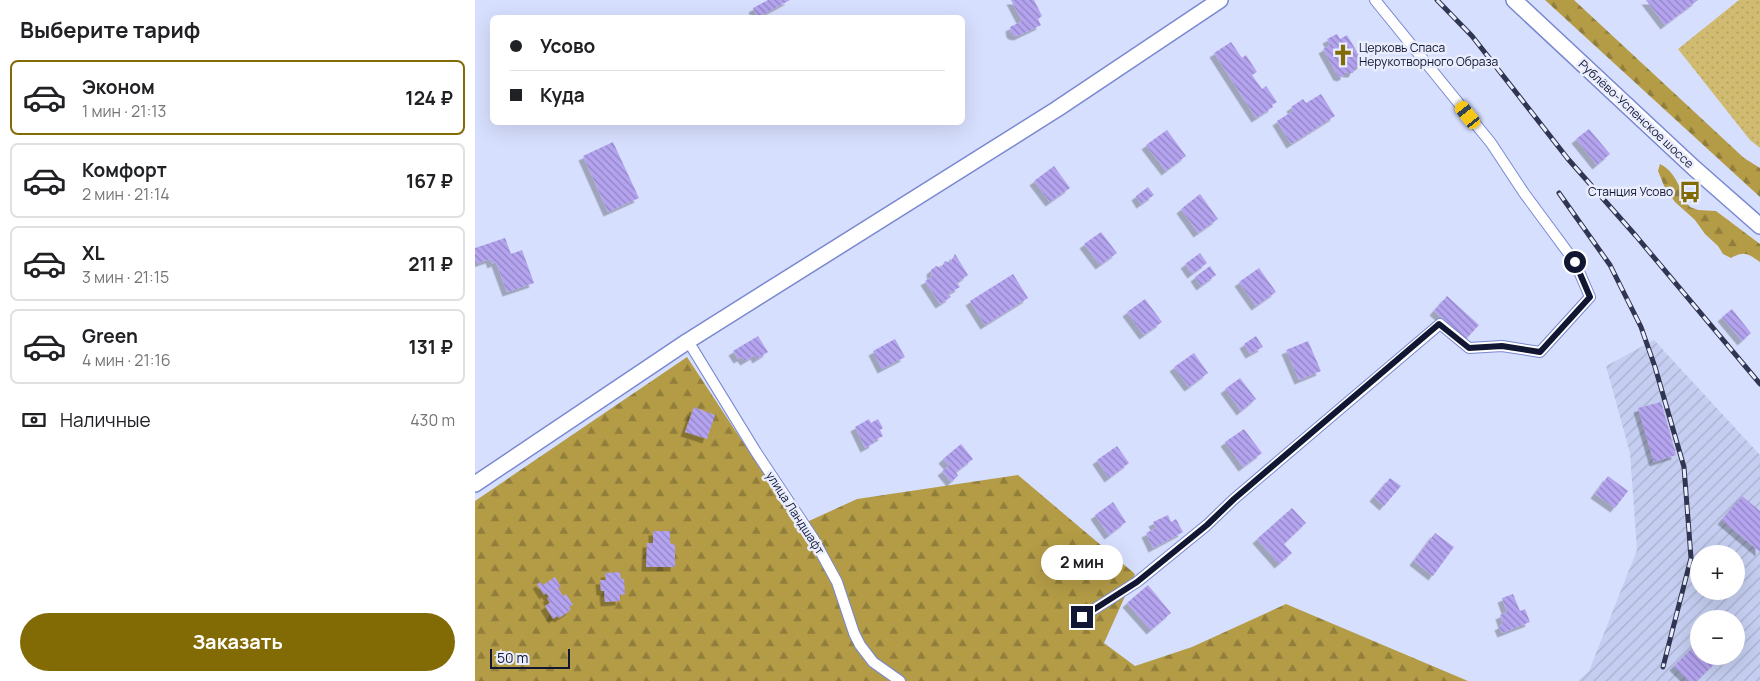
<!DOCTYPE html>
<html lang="ru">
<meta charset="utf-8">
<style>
:root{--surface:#fff;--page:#f2f2f2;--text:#202124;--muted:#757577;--line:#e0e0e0;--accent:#826b05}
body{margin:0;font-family:Manrope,sans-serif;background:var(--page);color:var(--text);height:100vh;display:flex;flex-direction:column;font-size:19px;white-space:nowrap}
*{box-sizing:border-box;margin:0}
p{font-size:16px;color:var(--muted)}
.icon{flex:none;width:28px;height:28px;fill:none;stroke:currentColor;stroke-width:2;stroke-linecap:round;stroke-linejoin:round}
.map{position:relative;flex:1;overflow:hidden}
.details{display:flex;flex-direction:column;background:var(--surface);width:475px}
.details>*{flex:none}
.guide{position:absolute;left:15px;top:15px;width:475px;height:110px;border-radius:8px;box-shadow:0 5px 20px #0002;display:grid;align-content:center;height:110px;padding:0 20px;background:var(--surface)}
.tools{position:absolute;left:1215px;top:545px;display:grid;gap:10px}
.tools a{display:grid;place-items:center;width:55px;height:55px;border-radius:50%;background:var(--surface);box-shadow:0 5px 20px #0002;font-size:25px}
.scale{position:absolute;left:15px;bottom:12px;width:80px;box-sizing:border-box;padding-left:5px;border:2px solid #111632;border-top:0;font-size:14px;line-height:18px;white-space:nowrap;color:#111632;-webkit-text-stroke:4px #e9edfd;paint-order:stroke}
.end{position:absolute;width:22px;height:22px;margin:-11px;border:6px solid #111632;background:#fff;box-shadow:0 0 0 2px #fff}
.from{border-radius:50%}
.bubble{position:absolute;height:35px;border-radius:18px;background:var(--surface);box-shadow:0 5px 20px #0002;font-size:16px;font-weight:700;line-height:35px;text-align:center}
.car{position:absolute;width:15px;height:30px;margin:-15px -8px;border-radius:6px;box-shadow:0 0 4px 1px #0007;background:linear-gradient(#f5c518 24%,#345 0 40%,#f5c518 0 76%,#345 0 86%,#f5c518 0)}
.guide b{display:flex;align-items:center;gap:18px;height:48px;font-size:19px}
.guide b+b{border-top:1px solid var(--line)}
.guide i{width:12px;height:12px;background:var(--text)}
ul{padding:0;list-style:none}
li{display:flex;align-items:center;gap:15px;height:75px;margin:0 10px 8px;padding:0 10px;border:2px solid var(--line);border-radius:8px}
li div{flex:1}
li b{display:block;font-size:19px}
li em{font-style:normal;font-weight:700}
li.on{border-color:var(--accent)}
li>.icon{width:45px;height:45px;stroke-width:1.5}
h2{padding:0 20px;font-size:22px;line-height:60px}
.pay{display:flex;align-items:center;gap:12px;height:55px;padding:0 20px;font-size:19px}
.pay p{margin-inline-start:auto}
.button{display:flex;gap:10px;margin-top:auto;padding:10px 20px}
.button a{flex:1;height:58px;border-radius:30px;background:var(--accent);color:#fff;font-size:20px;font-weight:700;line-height:58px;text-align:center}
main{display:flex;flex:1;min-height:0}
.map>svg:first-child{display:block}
.industrial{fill:url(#industrial-furrows);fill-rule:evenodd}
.green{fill:url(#green-dots)}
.forest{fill:url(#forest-firs)}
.building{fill:url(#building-back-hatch);filter:url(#shadow)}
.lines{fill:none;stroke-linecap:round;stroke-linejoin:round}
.street-casing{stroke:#7988d0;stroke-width:12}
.secondary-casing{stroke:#7988d0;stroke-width:18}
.street{stroke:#fff;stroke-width:10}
.secondary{stroke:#fff;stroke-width:15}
.rail-casing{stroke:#303652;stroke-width:5}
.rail{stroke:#e9edfd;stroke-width:3;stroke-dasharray:9;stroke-linecap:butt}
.route{stroke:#111632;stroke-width:6}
.labels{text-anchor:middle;stroke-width:5;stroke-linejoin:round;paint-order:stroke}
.poi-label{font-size:12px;fill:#111632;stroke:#e9edfd;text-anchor:start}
.street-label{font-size:12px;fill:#111632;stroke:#e9edfd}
</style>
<main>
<section class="details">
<h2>Выберите тариф</h2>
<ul>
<li class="on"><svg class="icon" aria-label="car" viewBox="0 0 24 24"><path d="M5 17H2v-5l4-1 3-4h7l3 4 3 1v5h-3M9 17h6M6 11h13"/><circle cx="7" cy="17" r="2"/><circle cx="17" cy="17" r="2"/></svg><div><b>Эконом</b><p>1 мин · 21:13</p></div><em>124 ₽</em></li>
<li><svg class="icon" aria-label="car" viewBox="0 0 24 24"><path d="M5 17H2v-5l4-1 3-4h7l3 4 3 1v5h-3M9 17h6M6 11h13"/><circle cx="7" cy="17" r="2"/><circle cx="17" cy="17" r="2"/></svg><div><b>Комфорт</b><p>2 мин · 21:14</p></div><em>167 ₽</em></li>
<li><svg class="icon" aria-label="car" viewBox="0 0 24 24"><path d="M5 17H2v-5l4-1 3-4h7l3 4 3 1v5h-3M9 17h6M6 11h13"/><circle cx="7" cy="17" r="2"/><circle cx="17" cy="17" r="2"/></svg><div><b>XL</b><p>3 мин · 21:15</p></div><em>211 ₽</em></li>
<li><svg class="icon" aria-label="car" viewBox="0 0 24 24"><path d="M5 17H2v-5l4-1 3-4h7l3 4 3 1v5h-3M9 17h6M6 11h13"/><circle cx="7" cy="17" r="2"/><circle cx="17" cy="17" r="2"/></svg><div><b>Green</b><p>4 мин · 21:16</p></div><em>131 ₽</em></li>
</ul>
<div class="pay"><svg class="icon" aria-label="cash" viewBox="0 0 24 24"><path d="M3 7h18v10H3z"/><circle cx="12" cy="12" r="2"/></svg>Наличные<p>430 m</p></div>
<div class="button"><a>Заказать</a></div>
</section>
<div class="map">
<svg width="1285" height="681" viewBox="0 0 1285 681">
<defs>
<pattern id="industrial-furrows" width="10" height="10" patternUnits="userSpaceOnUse" patternTransform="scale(1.25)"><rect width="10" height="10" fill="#c5cef0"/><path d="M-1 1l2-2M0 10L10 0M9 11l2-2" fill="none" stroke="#a8b0ce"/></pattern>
<pattern id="green-dots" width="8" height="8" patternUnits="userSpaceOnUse" patternTransform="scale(1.25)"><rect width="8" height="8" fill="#d0bb71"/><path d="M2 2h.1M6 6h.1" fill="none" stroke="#b2a062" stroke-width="1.8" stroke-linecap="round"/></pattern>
<pattern id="forest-firs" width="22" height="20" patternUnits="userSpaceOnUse" patternTransform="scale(1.25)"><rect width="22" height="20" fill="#b49c46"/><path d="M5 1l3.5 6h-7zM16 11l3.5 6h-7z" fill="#917e3b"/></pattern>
<pattern id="building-back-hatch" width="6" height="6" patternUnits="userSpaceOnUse" patternTransform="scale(1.25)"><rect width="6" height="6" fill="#b4a3ef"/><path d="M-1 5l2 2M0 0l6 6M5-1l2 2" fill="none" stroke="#9184c2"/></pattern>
<filter id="shadow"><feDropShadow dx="-4.5" dy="4.5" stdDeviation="0" flood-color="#0004"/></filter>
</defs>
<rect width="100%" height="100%" fill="#d7dffe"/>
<path class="industrial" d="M1179 340 1285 455V681H1103L1114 671 1162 550 1155 453 1131 366ZM1224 554H1261V591H1224ZM1224 619H1261V656H1224Z"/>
<path class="green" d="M1264 0H1285V148L1275 140 1203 49Z"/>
<path class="forest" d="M1070 0H1099L1269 158 1285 168V197Z
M1185 164C1202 172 1205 192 1215 207L1223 210 1241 211 1285 244V262C1273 254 1270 250 1256 258L1248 254 1243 246 1230 234 1220 220 1200 202 1190 188 1183 171Z
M212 357 323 526 382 499 543 475 660 574 629 643 660 666 717 647 811 604 993 681H0V501Z"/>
<path class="building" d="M293 0H315L283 17 278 8Z
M536 0H559L567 16 563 19 566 25 543 36 538 35 536 33 535 27 547 21Z
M1171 0H1223L1190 25Z
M862 34 865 39 872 35 888 62 885 66H880V69L878 73H873L870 72V75L867 77 863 76 848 49 855 45 852 39Z
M756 42 767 58 771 55 782 72 777 75 787 89 791 86 802 102 797 105 798 107 781 118 739 53Z
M846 94 860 116 816 144 802 121 818 111 816 107 828 99 831 103Z
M1114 129 1135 154 1122 165 1101 139Z
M692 130 711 156 691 171 671 145Z
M138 142 164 198 133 212 108 156Z
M579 166 595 188 575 202 559 181Z
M673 187 679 195 666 204 661 196Z
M725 194 743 219 723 233 706 209Z
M626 232 642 253 625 265 609 244Z
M30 238 36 254 47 250 59 283 32 292 21 262 17 264 15 259 0 264V248Z
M725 253 732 263 717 274 710 264Z
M480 254 493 275 482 283 485 287 473 294 476 297 465 304 450 281 457 277 456 270 461 266 466 268 470 261 475 263Z
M735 266 741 275 726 286 720 277Z
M784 268 801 292 781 306 764 282Z
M538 274 553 298 510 325 495 301Z
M972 296 1004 325 991 339 959 311Z
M670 299 687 322 669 335 652 312Z
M1257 309 1276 333 1267 341 1247 317Z
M283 336 293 352 282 359 280 355 270 361 267 357 263 359 258 351Z
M781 336 788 347 775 354 769 344Z
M420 339 430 357 407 369 398 351Z
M833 341 846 371 824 380 811 350Z
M719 353 733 373 714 387 699 367Z
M765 378 781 399 766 411 750 389Z
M1186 402 1201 455 1179 462 1163 408Z
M219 407 240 415 232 439 210 432Z
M394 419 396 423 403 419 408 428 405 430 408 436 398 441 399 443 390 448 380 427Z
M769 429 787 453 768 467 750 442Z
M486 444 498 459 481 472 483 476 476 482 467 471 474 466 468 459Z
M642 446 654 463 634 478 622 460Z
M1133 476 1153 491 1140 508 1120 494Z
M915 478 926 486 909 506 899 497Z
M1267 496 1285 511V552L1247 520Z
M638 502 651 522 634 535 620 515Z
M817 508 831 523 809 544 817 553 804 564 782 539Z
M693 515 696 522 701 519 708 532 678 548 671 533 681 528 678 522Z
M178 531H195V543L200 545V567H171L172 543H178Z
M960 533 979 547 958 576 939 561Z
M145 572 146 579H149L150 594 145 595V601L130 602 129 591H126L125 580H131L130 573Z
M80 577 86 587 83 588 88 596 91 594 98 605 94 607 96 610 84 618 82 616 78 619 70 606 75 603 72 598 74 597 71 593 69 595 62 584 66 582 68 585Z
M673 585 696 613 676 630 652 603Z
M1038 594 1045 611 1050 609 1055 622 1027 633 1024 626 1028 624 1025 615 1032 612 1027 598Z
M1224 641V656H1247L1222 681H1214L1199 666Z"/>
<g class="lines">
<g class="street-casing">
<path id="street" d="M213 341 281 452 338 538 362 582 379 633 385 645 398 662 425 681
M607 617 662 582 732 525 759 499 965 324 994 348 1027 346 1065 352 1115 297 1100 262 1049 193 1016 143 900 0"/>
</g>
<g class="secondary-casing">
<path id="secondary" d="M1039 0 1219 168 1285 226
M0 484 213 341 582 109 745 0"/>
</g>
<use href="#street" class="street"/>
<use href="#secondary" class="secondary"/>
<g class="rail-casing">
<path id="rail" d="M962 0 997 36 1093 159 1161 236 1285 384
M1084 193 1135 265 1166 327 1180 367 1209 467 1216 558 1188 667"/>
</g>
<use href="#rail" class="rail"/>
</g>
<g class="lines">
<path class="route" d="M607 617 662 582 732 525 759 499 964 324 994 348 1027 346 1065 352 1115 297 1100 262"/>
</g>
<defs>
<g id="church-bare" transform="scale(1.725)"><path d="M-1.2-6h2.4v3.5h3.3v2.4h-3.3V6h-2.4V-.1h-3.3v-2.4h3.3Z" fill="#826b05" stroke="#e9edfd" stroke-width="2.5" paint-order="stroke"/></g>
<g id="bus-bare" transform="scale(1.725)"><path d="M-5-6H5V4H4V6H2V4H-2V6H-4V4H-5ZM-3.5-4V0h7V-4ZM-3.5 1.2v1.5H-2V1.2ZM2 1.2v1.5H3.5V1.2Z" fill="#826b05" stroke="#e9edfd" stroke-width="2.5" paint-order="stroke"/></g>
</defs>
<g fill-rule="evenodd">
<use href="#church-bare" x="868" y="55"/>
<use href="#bus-bare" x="1215" y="192"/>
</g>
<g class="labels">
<g class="poi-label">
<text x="884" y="52">Церковь Спаса<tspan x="884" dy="14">Нерукотворного Образа</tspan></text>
<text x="1198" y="196" text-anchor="end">Станция Усово</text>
</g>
<g class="street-label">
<text transform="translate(1161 114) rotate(43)" y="4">Рублёво-Успенское шоссе</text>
<text transform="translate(320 513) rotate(57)" y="4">улица Ландшафт</text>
</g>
</g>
</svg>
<div class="tools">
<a>+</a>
<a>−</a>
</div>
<div class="scale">50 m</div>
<i class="end from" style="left:1100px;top:262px"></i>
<i class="end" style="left:607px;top:617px"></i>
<div class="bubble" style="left:566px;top:545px;width:82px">2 мин</div>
<i class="car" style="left:993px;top:115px;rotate:322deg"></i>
<div class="guide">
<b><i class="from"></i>Усово</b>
<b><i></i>Куда</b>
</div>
</div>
</main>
